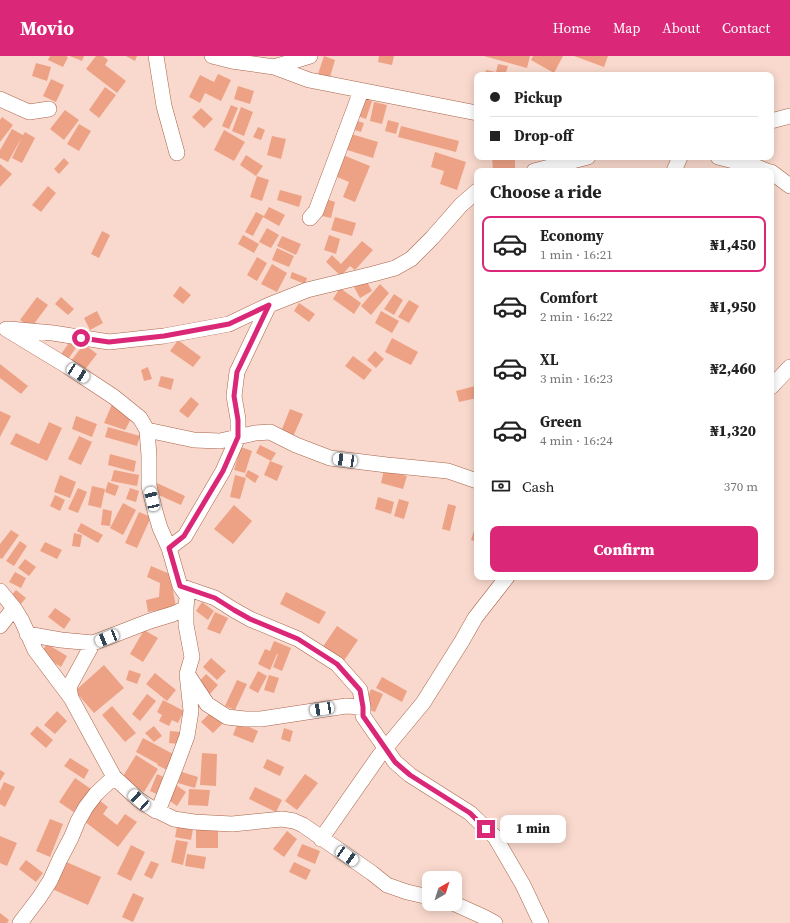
<!DOCTYPE html>
<meta charset="utf-8">
<style>
:root{--surface:#fff;--page:#f6f6f6;--text:#222;--muted:#767676;--line:#e0e0e0;--accent:#db2777}
body{margin:0;font-family:"Source Serif 4",serif;background:var(--page);color:var(--text);height:100vh;display:flex;flex-direction:column;font-size:15px;white-space:nowrap}
*{box-sizing:border-box;margin:0}
p{font-size:13px;color:var(--muted)}
.icon{flex:none;width:22px;height:22px;fill:none;stroke:currentColor;stroke-width:2;stroke-linecap:round;stroke-linejoin:round}
.map{position:relative;flex:1;overflow:hidden}
.sheet{position:absolute;left:474px;top:112px;width:300px;height:412px;display:flex;flex-direction:column;background:var(--surface);border-radius:8px;box-shadow:0 2px 10px #0003}
.sheet>*{flex:none}
.guide{position:absolute;left:474px;top:16px;width:300px;height:88px;border-radius:8px;box-shadow:0 2px 10px #0003;display:grid;align-content:center;height:88px;padding:0 16px;background:var(--surface)}
.needle{width:26px;rotate:39deg}
.controls{position:absolute;left:422px;top:815px;display:grid;gap:8px}
.controls a{display:grid;place-items:center;width:40px;height:40px;border-radius:8px;background:var(--surface);box-shadow:0 2px 10px #0003;font-size:20px}
.end{position:absolute;width:18px;height:18px;margin:-9px;border:5px solid #db2777;background:#fff;box-shadow:0 0 0 2px #fff}
.from{border-radius:50%}
.bubble{position:absolute;height:28px;border-radius:8px;background:var(--surface);box-shadow:0 2px 10px #0003;font-size:13px;font-weight:800;line-height:28px;text-align:center}
.car{position:absolute;width:12px;height:24px;margin:-12px -6px;border-radius:5px;box-shadow:0 0 3px 1px #0007;background:linear-gradient(#fff 24%,#345 0 40%,#fff 0 76%,#345 0 86%,#fff 0)}
.guide b{display:flex;align-items:center;gap:14px;height:38px;font-size:15px}
.guide b+b{border-top:1px solid var(--line)}
.guide i{width:10px;height:10px;background:var(--text)}
ul{padding:0;list-style:none}
li{display:flex;align-items:center;gap:12px;height:56px;margin:0 8px 6px;padding:0 8px;border:2px solid transparent;border-radius:8px}
li div{flex:1}
li b{display:block;font-size:15px}
li em{font-style:normal;font-weight:800}
li.selected{border-color:var(--accent)}
li>.icon{width:36px;height:36px;stroke-width:1.5}
h2{padding:0 16px;font-size:18px;line-height:48px}
.pay{display:flex;align-items:center;gap:10px;height:44px;padding:0 16px;font-size:15px}
.pay p{margin-inline-start:auto}
.primary-button{display:flex;gap:8px;margin-top:auto;padding:8px 16px}
.primary-button a{flex:1;height:46px;border-radius:8px;background:var(--accent);color:#fff;font-size:16px;font-weight:800;line-height:46px;text-align:center}
header{display:flex;align-items:center;gap:24px;box-sizing:border-box;height:56px;padding:0 20px;background:var(--accent);color:#fff}
header strong{font-size:19px}
nav{display:flex;gap:22px;margin-inline-start:auto;font-size:14px}
.map>svg:first-child{display:block}
.building{fill:#eda285}
.lines{fill:none;stroke-linecap:round;stroke-linejoin:round}
.street-casing{stroke:#a96449;stroke-width:16}
.street{stroke:#fff;stroke-width:15}
.route{stroke:#db2777;stroke-width:5}
</style>
<header>
<strong>Movio</strong>
<nav><a>Home</a><a>Map</a><a>About</a><a>Contact</a></nav>
</header>
<div class="map">
<svg width="790" height="867" viewBox="0 0 790 867">
<rect width="100%" height="100%" fill="#f9d9cd"/>
<path class="building" d="M50 0H66L68 1 63 11 48 4Z
M70 0H84L82 5Z
M96 0H103L108 4 105 9 126 25 117 37 86 13Z
M126 0H137L135 5Z
M324 0 335 4 330 21 318 18Z
M379 0H394L392 9 378 6Z
M484 0H530L527 12Z
M533 0H563L554 17 531 4Z
M574 0H608L604 11Z
M36 7 51 11 47 25 32 20Z
M498 8 508 10 505 19H485L486 14 496 16Z
M218 18 231 24 221 45 205 37 200 47 189 41 200 19 214 26Z
M51 23 64 29 56 46 43 40Z
M238 30 254 35 250 48 234 43Z
M105 31 116 39 99 62 89 54Z
M361 41 372 45 366 63 355 59Z
M374 46 387 49 382 68 370 65Z
M231 49 238 52 229 73 222 70Z
M241 51 253 56 244 80 232 75Z
M201 52 213 63 204 72 192 61Z
M65 54 79 64 64 84 50 73Z
M2 61 13 69 0 86V64Z
M354 64 364 67 361 76 352 73Z
M388 64 399 67 396 78 385 75Z
M79 68 91 75 79 95 67 88Z
M401 70 459 85 456 96 398 81Z
M258 71 265 74 261 84 253 81Z
M12 73 23 79 25 76 35 82 22 107 12 102 22 81 8 106 0 102V94Z
M224 74 245 86 234 105 214 94Z
M348 77 378 86 373 102 344 93Z
M272 80 286 83 281 103 267 99Z
M435 96 466 106 457 134 440 128 444 115 431 111Z
M246 99 263 110 256 120 240 109Z
M343 99 370 110 355 146 343 141 349 126 335 120Z
M492 101H515V113L493 115Z
M64 102 69 107 59 118 54 113Z
M0 108 12 118 0 131Z
M257 120 269 124 262 145 250 141Z
M48 130 56 137 41 156 32 149Z
M280 134 302 140 299 151 277 144Z
M323 142 335 146 331 162 318 159Z
M269 151 285 159 279 170 263 161 253 180 245 176 256 156 264 160Z
M335 161 356 167 352 180 331 174Z
M267 172 279 179 271 192 259 186Z
M102 175 110 179 99 202 91 198Z
M243 179 259 188 254 197 238 188Z
M329 179 340 183 336 198 324 194Z
M282 180 301 188 296 199 277 190Z
M362 185 373 194 355 214 350 210 341 220 326 206 332 199 341 208Z
M277 192 294 200 289 211 272 204Z
M257 201 267 207 257 225 247 219Z
M272 208 287 217 277 236 261 228Z
M292 216 307 222 305 228 290 222Z
M366 224 372 235 360 242 354 231Z
M380 228 389 237 371 259 361 250Z
M180 230 191 239 183 248 173 240Z
M340 232 361 247 354 258 333 243Z
M394 238 403 244 394 259 384 253Z
M37 241 48 249 31 272 20 264Z
M61 241 74 253 68 259 55 248Z
M409 244 419 250 409 267 398 261Z
M299 247 315 258 309 266 294 255Z
M97 255 103 267 90 274 84 262Z
M381 255 399 265 392 277 375 267Z
M392 282 418 296 411 309 385 296Z
M71 284 78 289 66 306 59 301Z
M178 284 201 301 193 311 170 295Z
M84 288 97 298 83 316 70 306Z
M375 295 384 303 376 312 367 304Z
M353 300 372 314 364 324 345 310Z
M0 308 28 330 21 338 0 322Z
M148 311 152 323 144 325 141 314Z
M161 320 174 323 171 334 158 330Z
M475 330 477 337V342L459 346 456 335Z
M191 341 199 348 188 362 179 355Z
M113 346 131 363 125 374 104 367Z
M290 353 303 358 292 383 280 378Z
M0 355 11 360 0 381Z
M76 360 97 368 92 381 72 373Z
M49 366 62 372 47 405 10 388 16 377 39 388Z
M108 371 140 380 137 390 105 381Z
M79 380 92 386 81 409 68 403Z
M260 389 276 397 271 405 256 397Z
M241 391 252 395 245 417 234 414Z
M110 398 136 405 134 416 108 409Z
M270 405 283 410 277 425 264 419Z
M114 414 139 419 137 430 111 425Z
M248 414 259 420 255 427 245 420Z
M384 414 407 420 403 433 381 427Z
M60 419 76 426 70 442 54 436Z
M235 419 246 422 240 443 230 441Z
M108 426 119 430 115 440 105 436Z
M157 427 185 440 181 449 152 436Z
M92 430 105 433 101 452 88 449Z
M78 432 87 436 78 457 68 453Z
M130 432 139 435 136 446 126 443Z
M55 439 65 444 60 455 50 450Z
M378 441 394 446 391 458 375 453Z
M399 443 409 446 404 463 394 460Z
M123 447 136 454 123 479 110 472Z
M448 448 456 450 450 475 442 473Z
M234 449 252 465 233 488 214 473Z
M103 453 112 455 110 470 101 469Z
M139 456 151 461 137 492 125 487Z
M477 465V486L471 484Z
M81 467 103 479 98 487 77 475Z
M11 474 19 479 2 503 0 502V488Z
M74 477 82 479 80 491 72 490Z
M20 485 27 490 14 510 6 505Z
M45 486 62 494 57 503 40 495Z
M25 503 36 511 29 520 18 512Z
M151 510 170 518 176 551 148 556 146 544 159 541 160 527 147 521Z
M15 516 26 522 21 532 9 526Z
M16 534 26 542 19 550 9 542Z
M286 536 326 556 319 568 280 548Z
M202 546 214 555 208 564 196 555Z
M55 552 71 563 64 573 48 561Z
M215 556 228 562 220 578 207 573Z
M337 570 358 584 343 606 322 592Z
M144 574 158 582 143 606 130 598Z
M274 585 291 592 282 615 273 611 278 598H277L270 614 258 608 265 593 270 595Z
M47 588 67 600 61 611 40 598Z
M211 602 226 615 217 624 203 611Z
M104 609 124 632 94 657 75 635Z
M129 614 141 618 137 628 126 624Z
M258 615 267 620 258 637 249 632Z
M155 617 176 634 167 645 146 628Z
M206 618 218 629 209 639 197 628Z
M269 619 279 622 274 637 264 634Z
M382 621 407 635 402 646 376 632Z
M237 624 247 628 235 654 225 650Z
M371 633 383 638 375 656 364 652Z
M147 638 156 645 140 665 132 658Z
M163 644 184 655 178 667 172 664 169 670 159 665 162 659 157 656Z
M112 650 136 677 125 686 102 659Z
M214 653 226 664 213 677 201 666Z
M57 655 67 665 55 678 44 669Z
M238 666 258 675 253 687 233 679Z
M37 670 53 684 46 692 30 678Z
M154 670 162 680 154 686 145 677Z
M284 672 293 675 290 686 281 683Z
M170 675 180 676 179 688 169 687Z
M143 682 175 699 167 714 157 709 158 708 136 696Z
M202 697 217 698 216 730 200 729Z
M136 699 158 713 144 736 122 722Z
M70 702 89 714 84 723 64 710Z
M267 703 284 711 280 720 263 712Z
M0 714 5 717 0 725Z
M182 716 198 721 195 732 178 727Z
M157 718 166 722 159 739 150 735Z
M305 718 318 727 297 754 285 745Z
M75 722 91 733 75 757 59 746Z
M4 726 15 731 5 751 0 748V735Z
M176 729 186 736 177 750 167 743Z
M255 731 282 744 276 756 249 743Z
M189 733 210 734 208 750 188 749Z
M99 744 108 751 103 758 117 769 125 758 137 766 118 791 84 765Z
M50 763 63 768 50 801 36 795Z
M177 771 193 773 191 784 175 781Z
M196 773H218V792H196Z
M287 775 297 783 284 801 273 793Z
M0 780 17 787 7 810 0 807Z
M176 784 188 786 183 809 171 806Z
M302 788 320 795 315 808 297 800Z
M131 789 145 796 131 825 117 818Z
M187 798 206 801 204 813 185 810Z
M26 804 43 817 36 826 19 813Z
M64 805 101 821 88 849 52 833Z
M151 805 159 808 152 823 144 819Z
M294 806 311 814 306 824 289 816Z
M133 837 144 842 133 866 122 861Z
M0 857 9 864 7 867H0Z"/>
<g class="lines">
<g class="street-casing">
<path id="street" d="M156 0 164 50 177 97
M212 0 232 5 274 11 309 24 477 57
M274 11 310 0
M0 43 29 56 49 53
M771 65 790 60
M718 101 757 111 767 115
M534 115 588 101
M674 115 680 101
M771 116 774 118 790 130
M310 162 316 155 361 35
M6 273 67 310 114 341 140 362 147 374 149 400V430L155 455 160 472 169 492 180 530 187 540 186 552V569L192 601 187 618 191 655 187 680 177 707 158 755
M9 273 53 277 109 286 164 280 229 268 269 249 307 234 373 218 395 212 411 203 432 182 461 149 477 135
M771 331 790 311
M147 374 194 384 220 385 255 377 270 376 296 389 330 402 387 409 448 415 477 425
M169 492 185 480 223 415 238 381V363L234 340 237 316 269 249
M180 530 215 542 234 554 250 563 298 583 337 608 360 634 363 651V660L395 706 410 719 470 757 495 781 523 829 541 867
M0 535 14 552 22 565 35 594 71 642 114 721 139 744 156 755H158L174 763 194 766 232 768 282 763 294 765 303 769 372 817 387 829 407 836 429 841
M0 570 14 552
M27 578 61 584 93 587 150 565 173 558 186 552
M188 619 207 648 227 661 245 663H261L346 650 363 651
M71 642 69 631 93 587
M321 783 379 700 423 647 462 585 475 562 507 521
M455 848 484 861 495 867
M20 867 39 842 50 825 60 803 71 782 78 765 86 751 96 738 114 721"/>
</g>
<use href="#street" class="street"/>
</g>
<g class="lines">
<path class="route" d="M81 282 109 286 164 280 229 268 269 249 237 316 234 340 238 364V381L223 415 184 480 169 492 180 530 215 542 234 554 250 563 298 583 337 608 360 634 363 651V660L395 706 410 719 470 757 486 773"/>
</g>
</svg>
<div class="controls">
<a><svg class="needle" viewBox="-14 -14 28 28"><path d="M0-13l5 13h-10z" fill="#e53935"/><path d="M0 13l5-13h-10z" fill="#767676"/></svg></a>
</div>
<i class="end from" style="left:81px;top:282px"></i>
<i class="end" style="left:486px;top:773px"></i>
<div class="bubble" style="left:500px;top:759px;width:66px">1 min</div>
<i class="car" style="left:78px;top:317px;rotate:123deg"></i>
<i class="car" style="left:345px;top:404px;rotate:278deg"></i>
<i class="car" style="left:152px;top:443px;rotate:347deg"></i>
<i class="car" style="left:107px;top:582px;rotate:248deg"></i>
<i class="car" style="left:322px;top:653px;rotate:261deg"></i>
<i class="car" style="left:139px;top:744px;rotate:313deg"></i>
<i class="car" style="left:347px;top:800px;rotate:124deg"></i>
<div class="guide">
<b><i class="from"></i>Pickup</b>
<b><i></i>Drop-off</b>
</div>
<section class="sheet">
<h2>Choose a ride</h2>
<ul>
<li class="selected"><svg class="icon" aria-label="car" viewBox="0 0 24 24"><path d="M5 17H2v-5l4-1 3-4h7l3 4 3 1v5h-3M9 17h6M6 11h13"/><circle cx="7" cy="17" r="2"/><circle cx="17" cy="17" r="2"/></svg><div><b>Economy</b><p>1 min · 16:21</p></div><em>₦1,450</em></li>
<li><svg class="icon" aria-label="car" viewBox="0 0 24 24"><path d="M5 17H2v-5l4-1 3-4h7l3 4 3 1v5h-3M9 17h6M6 11h13"/><circle cx="7" cy="17" r="2"/><circle cx="17" cy="17" r="2"/></svg><div><b>Comfort</b><p>2 min · 16:22</p></div><em>₦1,950</em></li>
<li><svg class="icon" aria-label="car" viewBox="0 0 24 24"><path d="M5 17H2v-5l4-1 3-4h7l3 4 3 1v5h-3M9 17h6M6 11h13"/><circle cx="7" cy="17" r="2"/><circle cx="17" cy="17" r="2"/></svg><div><b>XL</b><p>3 min · 16:23</p></div><em>₦2,460</em></li>
<li><svg class="icon" aria-label="car" viewBox="0 0 24 24"><path d="M5 17H2v-5l4-1 3-4h7l3 4 3 1v5h-3M9 17h6M6 11h13"/><circle cx="7" cy="17" r="2"/><circle cx="17" cy="17" r="2"/></svg><div><b>Green</b><p>4 min · 16:24</p></div><em>₦1,320</em></li>
</ul>
<div class="pay"><svg class="icon" aria-label="cash" viewBox="0 0 24 24"><path d="M3 7h18v10H3z"/><circle cx="12" cy="12" r="2"/></svg>Cash<p>370 m</p></div>
<div class="primary-button"><a>Confirm</a></div>
</section>
</div>
